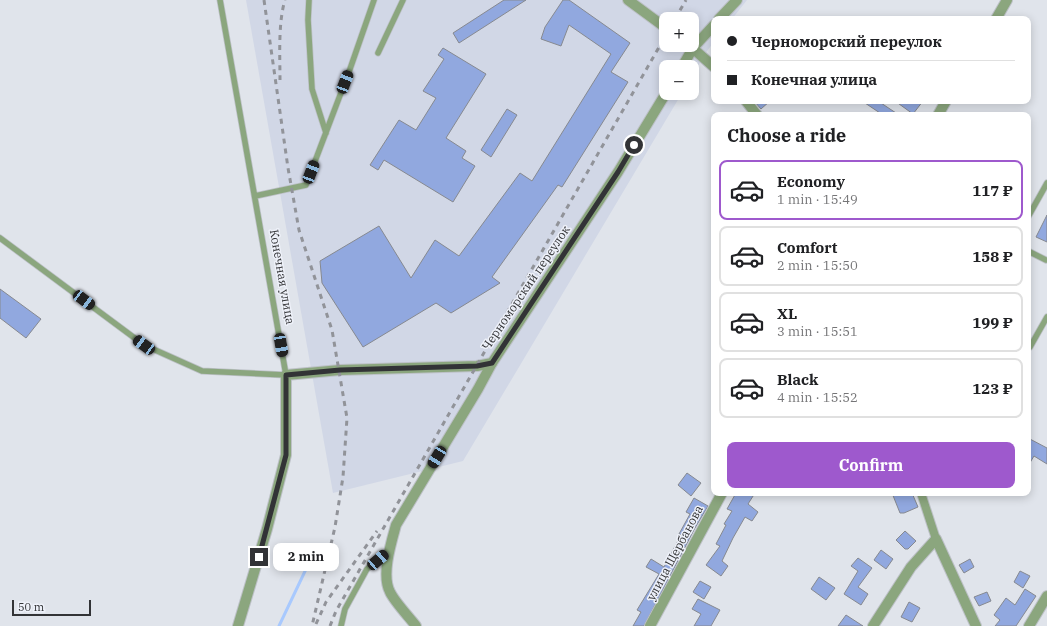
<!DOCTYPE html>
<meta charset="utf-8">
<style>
:root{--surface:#fff;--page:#f2f2f2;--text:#202124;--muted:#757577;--line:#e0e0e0;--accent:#9e59cd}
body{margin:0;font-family:"IBM Plex Serif",serif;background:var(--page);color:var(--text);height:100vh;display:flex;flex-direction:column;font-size:15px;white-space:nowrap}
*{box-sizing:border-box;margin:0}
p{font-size:13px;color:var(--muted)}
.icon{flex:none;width:22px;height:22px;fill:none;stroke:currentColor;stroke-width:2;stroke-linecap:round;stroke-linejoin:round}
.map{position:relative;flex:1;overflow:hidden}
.sheet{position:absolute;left:711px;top:112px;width:320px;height:384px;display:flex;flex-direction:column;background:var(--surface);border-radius:8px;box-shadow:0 2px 10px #0003}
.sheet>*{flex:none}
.hud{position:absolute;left:711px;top:16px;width:320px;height:88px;border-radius:8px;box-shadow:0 2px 10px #0003;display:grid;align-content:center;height:88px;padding:0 16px;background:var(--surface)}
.tools{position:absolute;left:659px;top:12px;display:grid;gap:8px}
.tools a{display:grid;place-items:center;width:40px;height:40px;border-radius:8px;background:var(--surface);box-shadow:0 2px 10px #0003;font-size:20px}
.scale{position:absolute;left:12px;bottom:10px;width:79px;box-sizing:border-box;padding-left:4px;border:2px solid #323336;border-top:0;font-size:11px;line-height:14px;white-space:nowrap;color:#323336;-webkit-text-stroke:3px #eef1f9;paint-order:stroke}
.end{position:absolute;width:18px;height:18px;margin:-9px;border:5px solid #323336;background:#fff;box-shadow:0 0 0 2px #fff}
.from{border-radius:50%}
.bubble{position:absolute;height:28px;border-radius:8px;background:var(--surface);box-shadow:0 2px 10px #0003;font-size:13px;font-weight:700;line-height:28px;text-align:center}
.car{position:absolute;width:12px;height:24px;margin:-12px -6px;border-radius:5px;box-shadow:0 0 3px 1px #0007;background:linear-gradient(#222 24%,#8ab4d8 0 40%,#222 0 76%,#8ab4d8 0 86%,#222 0)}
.hud b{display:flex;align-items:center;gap:14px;height:38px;font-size:15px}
.hud b+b{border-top:1px solid var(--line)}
.hud i{width:10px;height:10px;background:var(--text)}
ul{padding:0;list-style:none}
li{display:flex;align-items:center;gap:12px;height:60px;margin:0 8px 6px;padding:0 8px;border:2px solid var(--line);border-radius:8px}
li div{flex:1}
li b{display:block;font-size:15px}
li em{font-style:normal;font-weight:700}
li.selected{border-color:var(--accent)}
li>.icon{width:36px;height:36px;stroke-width:1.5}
h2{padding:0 16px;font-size:18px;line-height:48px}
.action{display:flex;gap:8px;margin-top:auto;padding:8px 16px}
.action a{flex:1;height:46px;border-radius:8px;background:var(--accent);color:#fff;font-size:16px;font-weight:700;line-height:46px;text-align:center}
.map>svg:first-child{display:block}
.built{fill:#d1d7e6;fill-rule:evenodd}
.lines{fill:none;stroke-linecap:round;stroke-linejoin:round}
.stream{stroke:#a8c9fe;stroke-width:3}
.building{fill:#91a8df;stroke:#868990}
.service-casing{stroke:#bdc1c7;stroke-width:7}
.pedestrian-casing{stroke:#bdc1c7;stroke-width:10}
.minor-casing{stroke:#bdc1c7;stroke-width:12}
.tertiary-casing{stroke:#bdc1c7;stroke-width:12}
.service{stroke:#8ba67e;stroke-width:5.5}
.pedestrian{stroke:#8ba67e;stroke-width:8}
.minor{stroke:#8ba67e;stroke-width:10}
.tertiary{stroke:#8ba67e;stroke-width:10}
.rail{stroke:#919399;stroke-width:3;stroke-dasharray:5 5;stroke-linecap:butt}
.route{stroke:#323336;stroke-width:5}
.labels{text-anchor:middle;stroke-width:3;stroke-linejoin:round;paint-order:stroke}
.street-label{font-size:12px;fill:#323336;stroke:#eef1f9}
</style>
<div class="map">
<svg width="1047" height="626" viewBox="0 0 1047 626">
<rect width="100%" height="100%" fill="#e0e4eb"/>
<path class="built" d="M246 0H747L732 19H714V42L707 51 692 76V67H666V93H682L463 461 333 493ZM666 19H692V45H666Z"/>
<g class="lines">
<path class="stream" d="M279 626 317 546"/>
</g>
<path class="building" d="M504 0H526L459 43 453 33Z
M563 0H569L630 43 611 72 628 82 562 187 558 185 492 277 500 283 451 313 436 303 363 347 322 283 320 261 379 226 411 278 435 240 459 256 520 173 532 181 611 54 569 25 561 46 541 39 545 27Z
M443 48 486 74 446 138 466 151 462 158 475 166 453 202 384 160 378 170 370 165 399 120 416 130 436 98 423 91 444 59 438 55Z
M754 101H770L761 109Z
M862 101H878L899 115H883Z
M895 101H923L913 114Z
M507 109 517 115 491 157 481 150Z
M1047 215V242L1036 237Z
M0 289 41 319 26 338 0 318Z
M1028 438 1047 448V464L1034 456 1028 466Z
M687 473 701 483 691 496 678 485Z
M736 493H755L748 504 758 512 752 521 745 517 733 538 722 561 728 566 721 576 706 565 720 546 716 544 726 525 724 524 732 511 727 509Z
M892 493H912L918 507 904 513H900Z
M694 498 708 506 695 528 644 626H633L641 612 637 610 659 574 646 567 651 559 664 567 681 535 679 534 690 514 686 512Z
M905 531 916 541 908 549H905L896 540Z
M881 550 893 559 886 569 874 560Z
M858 558 872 568 858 587 868 594 861 605 844 594 858 571 851 566Z
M970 559 974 567 964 573 959 565Z
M1020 571 1030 576 1023 588 1014 582Z
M819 577 835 588 826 600 811 589Z
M700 581 711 587 704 599 693 592Z
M1025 589 1036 596 1016 626H995L1000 620 994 615 1006 598 1015 605Z
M987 592 991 601 979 606 974 597Z
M698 599 720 610 711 626H694L701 614 692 609Z
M909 602 920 608 912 622 901 617Z
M846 615 863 626H838Z"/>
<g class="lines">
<g class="service-casing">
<path id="service" d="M309 0 308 20 312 89 326 133
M378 53 403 0
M255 196 306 185 350 69 374 0
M1028 217 1047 183
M0 238 144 345 202 371 286 375 220 0
M1028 251 1046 260
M1030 347 1047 317
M341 626 345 609 367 569 389 550"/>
</g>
<g class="pedestrian-casing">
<path id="pedestrian" d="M921 493 936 539"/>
</g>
<g class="minor-casing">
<path id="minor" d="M628 0 666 28
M996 19 1007 0
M689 45 714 67
M746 101 757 115
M938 115 946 101
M416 626C409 617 394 601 390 592 381 575 391 543 396 525L478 389 492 363
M650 626 722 493
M873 626 911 567 936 539 976 626
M1029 626 1047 596"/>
</g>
<g class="tertiary-casing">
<path id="tertiary" d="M719 19 737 0
M682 67 693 48 714 25
M238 626 267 529 286 455V375L340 370 477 366 492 363 618 172 666 93"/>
</g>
<use href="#service" class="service"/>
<use href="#pedestrian" class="pedestrian"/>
<use href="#minor" class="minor"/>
<use href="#tertiary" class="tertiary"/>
<path class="rail" d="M264 0 288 168 299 230 332 330 347 418 343 477 335 527 312 626
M675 19 686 0
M280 80C280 56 278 23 285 0
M316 624 326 602 377 531
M330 626 336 611 666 35"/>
</g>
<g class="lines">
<path class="route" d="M259 557 286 455V375L340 370 477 366 492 363 618 172 634 145"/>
</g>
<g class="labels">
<g class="street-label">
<text transform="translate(282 277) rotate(80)" y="4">Конечная улица</text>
<text transform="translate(526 288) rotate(-56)" y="4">Черноморский переулок</text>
<text transform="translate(675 553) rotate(-62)" y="4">улица Щербанова</text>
</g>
</g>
</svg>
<div class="tools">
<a>+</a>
<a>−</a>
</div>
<div class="scale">50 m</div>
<i class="end from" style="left:634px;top:145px"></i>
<i class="end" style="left:259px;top:557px"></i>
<div class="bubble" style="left:273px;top:543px;width:66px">2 min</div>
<i class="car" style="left:345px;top:82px;rotate:21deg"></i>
<i class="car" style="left:311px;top:172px;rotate:21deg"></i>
<i class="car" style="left:84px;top:300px;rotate:127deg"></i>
<i class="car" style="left:144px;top:345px;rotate:306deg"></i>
<i class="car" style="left:281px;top:345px;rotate:170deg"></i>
<i class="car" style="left:437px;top:457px;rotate:211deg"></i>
<i class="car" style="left:378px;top:560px;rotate:49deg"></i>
<div class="hud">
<b><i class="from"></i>Черноморский переулок</b>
<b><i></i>Конечная улица</b>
</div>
<section class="sheet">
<h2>Choose a ride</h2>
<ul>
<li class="selected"><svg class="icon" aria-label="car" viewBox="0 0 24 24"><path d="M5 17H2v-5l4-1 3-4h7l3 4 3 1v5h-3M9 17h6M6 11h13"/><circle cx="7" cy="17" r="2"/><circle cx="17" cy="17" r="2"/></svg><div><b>Economy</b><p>1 min · 15:49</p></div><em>117 ₽</em></li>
<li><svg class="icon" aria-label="car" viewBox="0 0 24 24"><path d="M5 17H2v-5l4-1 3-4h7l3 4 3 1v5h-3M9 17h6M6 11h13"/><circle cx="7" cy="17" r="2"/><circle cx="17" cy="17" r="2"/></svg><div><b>Comfort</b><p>2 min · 15:50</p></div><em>158 ₽</em></li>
<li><svg class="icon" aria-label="car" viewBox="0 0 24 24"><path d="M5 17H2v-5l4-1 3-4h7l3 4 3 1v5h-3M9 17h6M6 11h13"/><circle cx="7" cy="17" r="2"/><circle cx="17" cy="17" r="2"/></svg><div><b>XL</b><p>3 min · 15:51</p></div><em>199 ₽</em></li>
<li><svg class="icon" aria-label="car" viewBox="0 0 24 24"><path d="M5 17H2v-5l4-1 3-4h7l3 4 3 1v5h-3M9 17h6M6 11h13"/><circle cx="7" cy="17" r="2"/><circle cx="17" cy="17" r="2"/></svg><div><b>Black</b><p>4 min · 15:52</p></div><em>123 ₽</em></li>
</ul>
<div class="action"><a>Confirm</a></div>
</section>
</div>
